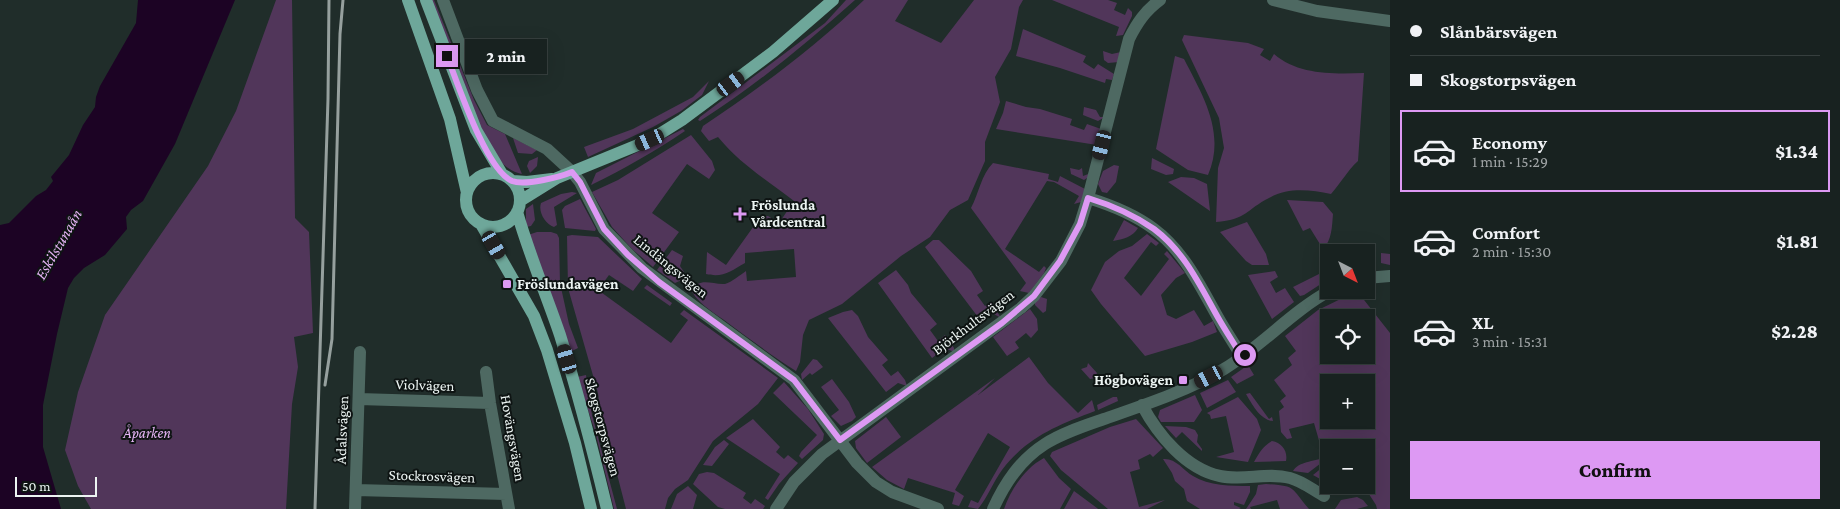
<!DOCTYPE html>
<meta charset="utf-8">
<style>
:root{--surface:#182220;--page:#252f2d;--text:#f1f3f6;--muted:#9fa4a5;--line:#363f3e;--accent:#dd99f3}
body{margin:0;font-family:"Crimson Pro",serif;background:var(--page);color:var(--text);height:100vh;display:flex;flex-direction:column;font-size:19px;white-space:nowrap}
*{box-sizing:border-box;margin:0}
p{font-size:16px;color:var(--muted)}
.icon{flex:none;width:28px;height:28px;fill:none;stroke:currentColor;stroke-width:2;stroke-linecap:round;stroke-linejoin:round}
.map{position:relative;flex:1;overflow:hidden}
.details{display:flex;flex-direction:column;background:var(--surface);width:450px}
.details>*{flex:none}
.top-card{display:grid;align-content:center;height:110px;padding:0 20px;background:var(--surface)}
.needle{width:32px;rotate:138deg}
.controls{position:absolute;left:1320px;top:244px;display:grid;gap:10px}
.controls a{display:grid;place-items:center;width:55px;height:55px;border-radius:0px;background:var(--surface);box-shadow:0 5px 20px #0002,0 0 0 1px var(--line);font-size:25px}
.scale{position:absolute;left:15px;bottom:12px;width:82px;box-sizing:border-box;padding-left:5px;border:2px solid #ecf4f2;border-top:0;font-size:14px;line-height:18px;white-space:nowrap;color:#ecf4f2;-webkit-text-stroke:4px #0e1413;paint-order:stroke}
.end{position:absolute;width:22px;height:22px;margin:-11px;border:6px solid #dd99f3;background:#111;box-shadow:0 0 0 2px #111}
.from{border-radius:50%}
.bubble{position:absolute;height:35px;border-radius:0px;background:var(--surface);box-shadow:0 5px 20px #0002,0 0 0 1px var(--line);font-size:16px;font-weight:800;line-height:35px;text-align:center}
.car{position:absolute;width:15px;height:30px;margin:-15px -8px;border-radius:6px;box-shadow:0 0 4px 1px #0007;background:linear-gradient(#222 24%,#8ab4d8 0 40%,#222 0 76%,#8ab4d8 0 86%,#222 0)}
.top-card b{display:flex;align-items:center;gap:18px;height:48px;font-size:19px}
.top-card b+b{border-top:1px solid var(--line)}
.top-card i{width:12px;height:12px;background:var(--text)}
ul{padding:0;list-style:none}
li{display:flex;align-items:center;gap:15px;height:82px;margin:0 10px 8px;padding:0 10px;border:2px solid transparent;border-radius:0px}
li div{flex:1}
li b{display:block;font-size:19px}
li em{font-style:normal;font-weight:800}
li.selected{border-color:var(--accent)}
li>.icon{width:45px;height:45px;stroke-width:1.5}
.button{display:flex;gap:10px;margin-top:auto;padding:10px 20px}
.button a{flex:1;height:58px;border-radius:0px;background:var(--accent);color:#111;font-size:20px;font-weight:800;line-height:58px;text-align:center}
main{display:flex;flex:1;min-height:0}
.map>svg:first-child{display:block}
.green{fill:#51365a;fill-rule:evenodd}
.water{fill:#1c0324}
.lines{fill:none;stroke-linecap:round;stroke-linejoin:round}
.minor{stroke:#4e6962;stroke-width:12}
.major{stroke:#6ea79a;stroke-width:12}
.rail{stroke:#96a09e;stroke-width:3}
.route{stroke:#dd99f3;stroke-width:6}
.poi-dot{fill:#dd99f3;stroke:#0e1413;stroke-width:2}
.labels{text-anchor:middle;stroke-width:4;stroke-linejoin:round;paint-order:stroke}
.poi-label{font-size:15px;font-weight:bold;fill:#ecf4f2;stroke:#0e1413;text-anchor:start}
.street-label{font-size:15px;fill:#ecf4f2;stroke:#0e1413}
.park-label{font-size:15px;font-style:italic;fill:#e5b4f5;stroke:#0e1413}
.water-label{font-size:16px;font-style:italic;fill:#e4b3f4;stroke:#0e1413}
</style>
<main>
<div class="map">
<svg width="1390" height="509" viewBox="0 0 1390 509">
<rect width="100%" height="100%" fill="#202d2a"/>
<path class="green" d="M276 0H292L295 218 309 232 313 333 294 337 298 367 292 404 286 509H91L78 486 65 450 78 392 105 315 208 166 236 111Z
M431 0H434L474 100 487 125 505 134 522 174C506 171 496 157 487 145Z
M846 0H855C806 44 755 86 700 121L698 120 700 117 825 23Z
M864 0H908L895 21 941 43 974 0H1023L1019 7 1011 49 995 77 1000 102 985 142V161L968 200 950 210 930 237 901 256 842 304 809 320 803 335 800 362 796 371C772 356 750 339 728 323 716 314 700 305 692 292 698 276 712 285 725 284 732 282 740 275 746 271L747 281 796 277 794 249 745 253V263C731 271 723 278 706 274L707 252 726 265 761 216H768L779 223 794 201C766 179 741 165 718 137L709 141 701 131 703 126C760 88 815 47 864 0Z
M1052 0H1108L1117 3 1114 10 1125 15 1128 8 1132 12V16L1123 35 1116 36 1119 27Z
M1023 29 1086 56 1083 62 1094 69 1098 64 1114 74 1112 80 1106 79 1105 83 1060 68 1016 56Z
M1184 35 1248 43 1264 49 1260 55 1270 61 1274 54C1298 75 1333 74 1364 73L1358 161C1347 171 1341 183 1331 194 1310 190 1289 187 1269 198 1247 209 1246 220 1216 222L1218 168 1224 148 1219 118 1182 40Z
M1103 51 1112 54 1121 52 1119 62 1108 63 1104 60Z
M1175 56 1184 59C1203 96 1226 133 1208 175L1188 170 1156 149Z
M709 81 702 95 681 111 653 127 588 157 584 147 633 129 693 97Z
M1006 101 1026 107 1040 109 1072 119 1070 125 1084 130 1087 124 1101 129 1097 145 996 129 1003 113Z
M1084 107 1096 110 1100 117H1105L1098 121 1083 115Z
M683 129 685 131C655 151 624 169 591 185L596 173Z
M691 135 712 161 715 170 709 179 687 164 652 213 679 232 653 267 632 249 612 227 592 192 618 180Z
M513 138 537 150 532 154 518 153Z
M538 157 537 166 530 173 527 166 529 161Z
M1152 158 1174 169 1173 174 1166 175 1151 169Z
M993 163 1049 174 1048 179 1058 182 1060 176 1085 189 1081 202 1074 204 1079 196 1054 182 1047 181 1005 249 1039 272 1044 266 1046 268 1044 273 1029 293 1020 291 1026 283 971 208C979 193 981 175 993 163Z
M1114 165 1119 166 1116 182 1107 193 1102 192 1098 184 1103 171Z
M1070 168 1079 170 1082 168 1083 176 1091 173 1090 176 1084 180 1071 174Z
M1181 177 1194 178 1207 184 1210 211 1168 182Z
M572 192 577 193 554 207 557 225 554 227C545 224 538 212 541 203L561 194Z
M580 199 596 229 595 231 565 228 562 210 565 206Z
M1287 200 1323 202 1333 214C1332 226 1332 240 1323 249L1310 228 1303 231Z
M533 204 535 220 531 226 526 227V209Z
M1124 220 1138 228C1133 237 1123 239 1113 241Z
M1247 222 1266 254 1269 265H1252L1246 261 1220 232Z
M537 232H551L557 234 559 238 560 283 569 324 578 348 568 353 528 235Z
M1147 234 1159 243 1156 246 1151 242 1124 278 1141 296 1169 259 1164 254 1167 251 1185 273 1176 278 1161 295 1167 315 1176 319 1194 310 1204 326 1213 321 1217 332 1192 342 1145 356 1101 304 1091 290 1105 262 1119 251 1132 246Z
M572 235 598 237 642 279 633 291 609 275 598 290 671 343 688 320 680 314 684 310 778 378 758 404 713 441 688 480 675 489 668 498 665 509H626L600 408 598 393 568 288 567 236Z
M933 240H939L971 271 983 291 977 295 985 306 991 302 1001 318 992 313 981 321 925 247Z
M672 250 683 256 680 266 684 272V279L675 283 657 270Z
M1381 253 1390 254V265L1381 263Z
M896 270 908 285 911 293 937 324 930 330 938 341 945 335 954 348V352L945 348 932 358 878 283Z
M1275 271 1278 277 1270 282 1276 293 1285 288 1294 302 1272 319 1248 275Z
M1321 273H1327V280L1304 295 1300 296 1293 287Z
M647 285 672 303 670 306 644 288Z
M1357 291 1390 333V509H1377L1376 505 1367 491 1374 487 1366 470V448L1356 447 1348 444 1342 447 1329 448V457L1308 473 1293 471C1298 462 1314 461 1324 458L1314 423 1289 429 1292 438 1287 439 1281 432 1279 411 1284 407 1280 401 1286 396 1274 380 1292 365 1288 358 1296 351 1285 336 1318 310ZM1329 318H1366V355H1329ZM1366 382V420H1329V382Z
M1041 297 1047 299 1046 311 1043 313 1035 305V302Z
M1030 309 1037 319 1038 330 1031 338 1026 333 1015 342 1019 348 1007 356 993 337Z
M852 310 858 316 868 337 888 360 882 365 891 376 898 371 905 380 907 386 898 383 886 392 828 318 843 312Z
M1029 357 1048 383 1078 413 1092 400 1095 411C1058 425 1027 437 1002 470 993 482 988 497 978 509L968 507 971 500 978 503 1010 447 988 433 955 490 964 496 959 506 952 504 955 493 908 478 904 489 887 480 872 467 995 378 978 395Z
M813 359 817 360 823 367 812 375 810 373 802 380 801 374Z
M1088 363 1097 373 1095 378 1090 379 1081 369 1087 367Z
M1248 365 1254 375 1237 384 1231 377Z
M586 375 592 415 617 509H614L595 431 577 377Z
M832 379 849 402 856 417 852 421 841 426 831 416 839 410 821 387Z
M1228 380 1236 392 1207 408 1200 393Z
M784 382 808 409 824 434 823 440 802 459 799 456 801 452 817 435 773 393Z
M1250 393 1269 419 1272 417 1273 421C1260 420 1252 404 1246 394Z
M1195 395 1202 410 1194 422H1161L1158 417 1160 410Z
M1113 397H1117L1118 401 1098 410 1097 405Z
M1238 397 1257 419 1261 430 1248 462 1216 457 1234 452 1226 416 1211 419 1210 415 1207 413Z
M886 417 901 437 867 463 856 448 855 441Z
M753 419 780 447 776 452 784 459 788 455 798 463 779 484 768 500 765 498 780 474 726 438Z
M1136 419 1163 448 1153 457 1150 454 1138 460 1140 469 1130 472 1139 507 1165 500 1147 509H1108L1061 470 1050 456 1052 452 1110 427Z
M1165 426 1186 427 1195 430 1198 435 1197 442 1202 449V451L1182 432 1176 438Z
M724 440 729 444 712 466 703 465 715 447Z
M1272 441C1282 443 1288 451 1286 461L1254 462C1259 453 1263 446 1272 441Z
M1044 458 1059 478 1071 489 1060 509H1004C1011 489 1025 468 1044 458Z
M1163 459C1176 458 1183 470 1193 476 1209 486 1231 486 1250 486V492L1244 505 1234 502V505L1241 508 1239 509H1200L1187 501 1184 489 1175 481 1172 473Z
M1329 462V484L1313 475Z
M707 472 714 473 746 493 743 498 751 504 755 499 765 506 763 509H725L718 507 693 484 699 474Z
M1266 484C1297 486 1290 487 1309 509H1280L1277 500 1250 507 1251 509H1246L1256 494 1258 485Z
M1330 485H1346L1349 490 1355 487 1356 489C1347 497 1337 492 1330 485Z
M688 486 697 495 693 509H671L677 494Z
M1074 491 1097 508 1098 509H1064Z
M1357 497 1363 500 1368 506 1357 509H1335L1341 500Z"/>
<path class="water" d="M138 0H235L175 144 143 201 131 210 126 217 127 229 105 255 84 268 74 278 68 288 57 334 43 405V447L61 509H0V225L9 223 36 196 46 190 53 181 51 177 69 155 83 125 95 107 96 97 100 86 136 23Z"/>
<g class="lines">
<path class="minor" d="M443 0 477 90 493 121 547 149 572 172 580 182 604 229 642 268 794 380 857 463 876 482 892 492 938 509
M1273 0 1317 11 1390 21
M1088 198C1111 205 1134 214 1154 229 1185 252 1201 288 1220 321 1227 333 1235 345 1242 357
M1366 278 1390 276
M486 372 490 403 509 509
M359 399 490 403
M1142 405C1158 435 1186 469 1220 476 1243 481 1267 472 1290 478 1302 481 1313 490 1324 496
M356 490 506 494
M355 509 360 352
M776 509 794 482 822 454 1021 308 1034 296 1061 261 1080 224 1088 198 1129 39C1137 23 1145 11 1160 0
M993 509C1005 483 1020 460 1045 444 1062 433 1084 426 1104 419 1144 405 1187 391 1224 369 1262 346 1292 311 1331 290"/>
<path class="major" d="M408 0 450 119 467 193
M426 0 476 130 502 174
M466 200a27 27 0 1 1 54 0a27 27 0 1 1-54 0Z
M513 181 527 182 552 179
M520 201 557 178 650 140 682 120 773 52 833 0
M517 212C529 254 546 294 560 335 578 393 593 451 607 509
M481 224 534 316 547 350 575 443 591 509"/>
<path class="rail" d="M325 385 332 339 340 34 343 0
M315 509 328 99 329 0"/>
</g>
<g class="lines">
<path class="route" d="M447 56C458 84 486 170 512 181 525 186 560 177 572 172L580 182 604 229 628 255 659 282 794 380 840 440 1002 323 1034 296 1060 261 1080 224 1088 198C1111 205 1134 215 1154 229 1186 253 1201 288 1220 321 1227 333 1235 345 1242 357L1245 355"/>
</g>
<g class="poi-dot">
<path d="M737.5 206.5h5v5h5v5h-5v5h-5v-5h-5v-5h5z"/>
<rect x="502" y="279" width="10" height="10" rx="2.5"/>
<rect x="1178" y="375" width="10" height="10" rx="2.5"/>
</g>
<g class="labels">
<g class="poi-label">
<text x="751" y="210">Fröslunda<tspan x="751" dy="17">Vårdcentral</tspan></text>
<text x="517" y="289">Fröslundavägen</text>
<text x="1173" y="385" text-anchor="end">Högbovägen</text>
</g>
<g class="street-label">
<text transform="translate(671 266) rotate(39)" y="5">Lindängsvägen</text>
<text transform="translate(973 322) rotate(-37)" y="5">Björkhultsvägen</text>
<text transform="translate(425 385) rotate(2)" y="5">Violvägen</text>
<text transform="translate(603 427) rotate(75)" y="5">Skogstorpsvägen</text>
<text transform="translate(342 430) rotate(-88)" y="5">Ådalsvägen</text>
<text transform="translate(513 438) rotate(80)" y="5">Hovängsvägen</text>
<text transform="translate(432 476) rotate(2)" y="5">Stockrosvägen</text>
</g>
<g class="park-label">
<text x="147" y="438">Åparken</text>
</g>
<g class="water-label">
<text transform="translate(58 244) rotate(-60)" y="6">Eskilstunaån</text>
</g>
</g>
</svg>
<div class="controls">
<a><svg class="needle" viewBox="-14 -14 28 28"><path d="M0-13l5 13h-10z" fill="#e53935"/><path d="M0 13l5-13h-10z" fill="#9fa4a5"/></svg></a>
<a><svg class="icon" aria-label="locate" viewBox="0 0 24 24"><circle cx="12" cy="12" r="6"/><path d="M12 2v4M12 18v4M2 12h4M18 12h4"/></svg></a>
<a>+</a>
<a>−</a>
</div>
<div class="scale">50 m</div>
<i class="end from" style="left:1245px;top:355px"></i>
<i class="end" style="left:447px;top:56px"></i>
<div class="bubble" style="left:465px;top:39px;width:82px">2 min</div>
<i class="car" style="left:731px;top:84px;rotate:54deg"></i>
<i class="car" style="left:650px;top:140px;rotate:246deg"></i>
<i class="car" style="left:1102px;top:145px;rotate:194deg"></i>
<i class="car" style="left:494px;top:245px;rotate:150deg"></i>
<i class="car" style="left:567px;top:359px;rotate:343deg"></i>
<i class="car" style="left:1209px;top:377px;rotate:243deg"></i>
</div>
<section class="details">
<div class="top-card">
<b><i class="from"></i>Slånbärsvägen</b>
<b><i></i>Skogstorpsvägen</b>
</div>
<ul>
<li class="selected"><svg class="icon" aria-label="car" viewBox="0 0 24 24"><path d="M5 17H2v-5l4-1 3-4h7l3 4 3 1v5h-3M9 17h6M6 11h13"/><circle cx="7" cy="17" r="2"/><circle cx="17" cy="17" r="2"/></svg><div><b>Economy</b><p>1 min · 15:29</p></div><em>$1.34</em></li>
<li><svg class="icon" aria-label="car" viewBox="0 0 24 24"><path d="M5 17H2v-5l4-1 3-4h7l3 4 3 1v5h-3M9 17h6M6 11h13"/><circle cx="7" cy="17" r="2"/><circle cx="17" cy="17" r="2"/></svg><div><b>Comfort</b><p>2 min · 15:30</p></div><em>$1.81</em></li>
<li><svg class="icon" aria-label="car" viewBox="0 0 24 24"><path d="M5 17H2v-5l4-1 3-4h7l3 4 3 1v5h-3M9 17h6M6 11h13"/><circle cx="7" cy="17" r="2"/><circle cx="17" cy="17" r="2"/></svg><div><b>XL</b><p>3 min · 15:31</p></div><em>$2.28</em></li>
</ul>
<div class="button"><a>Confirm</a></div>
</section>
</main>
